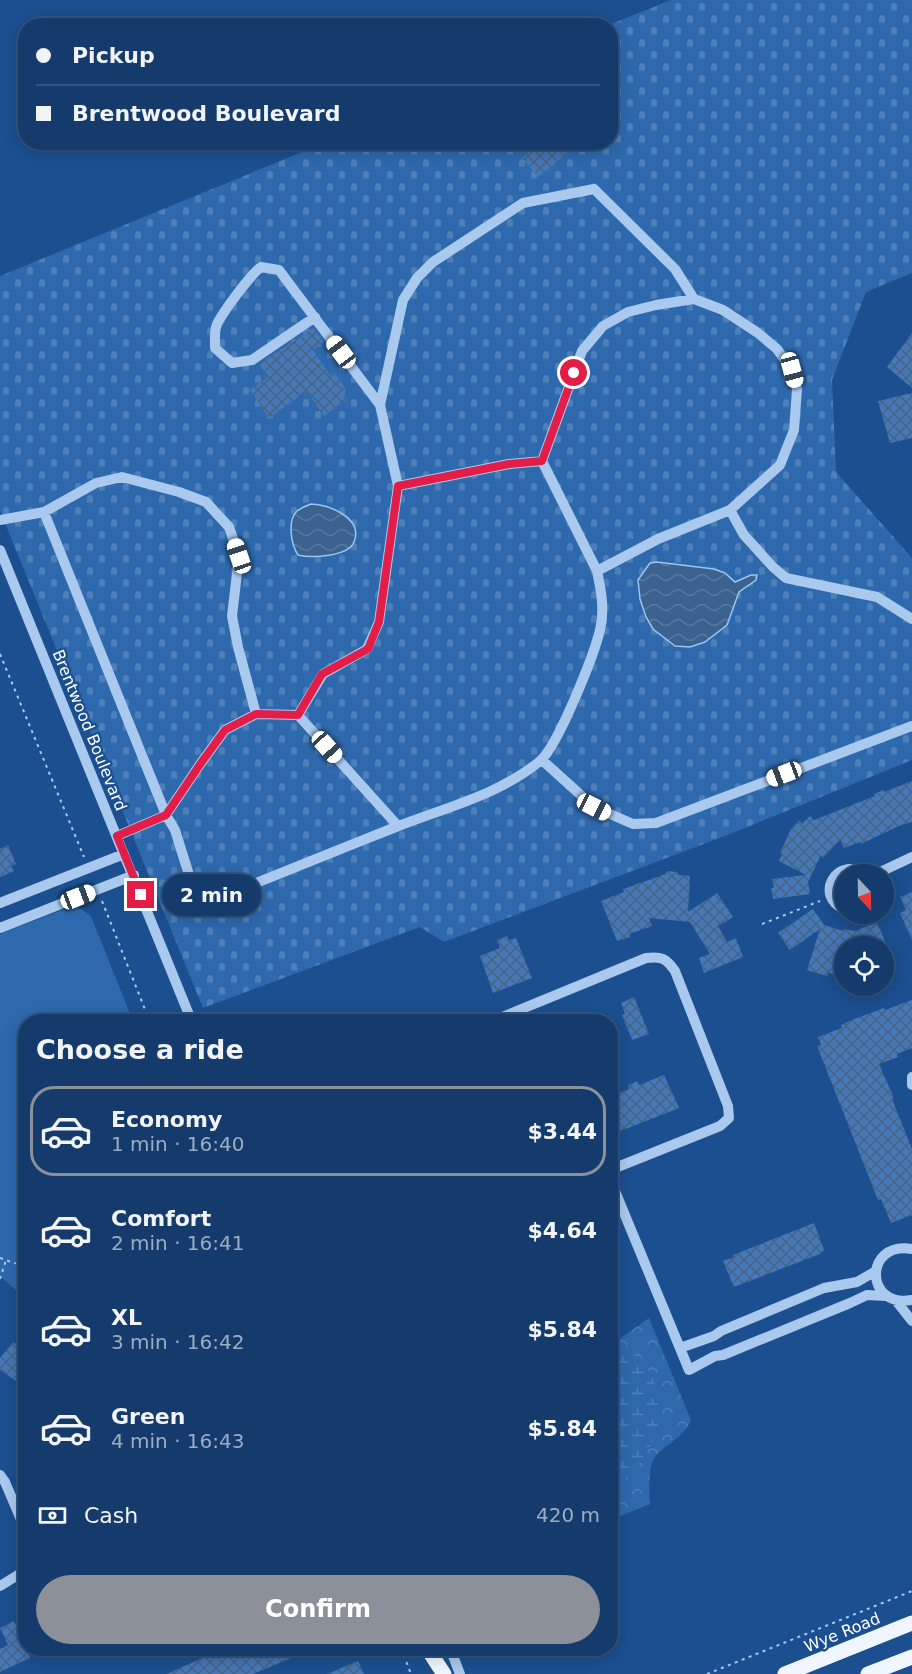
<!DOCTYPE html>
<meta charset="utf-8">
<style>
:root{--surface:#143b6b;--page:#214673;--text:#f1f3f6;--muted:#9dadc1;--line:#33557e;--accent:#8c9099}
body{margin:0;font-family:"DejaVu Sans",sans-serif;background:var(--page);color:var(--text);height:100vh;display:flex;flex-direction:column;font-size:22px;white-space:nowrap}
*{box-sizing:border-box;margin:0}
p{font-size:20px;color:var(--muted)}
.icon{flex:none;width:33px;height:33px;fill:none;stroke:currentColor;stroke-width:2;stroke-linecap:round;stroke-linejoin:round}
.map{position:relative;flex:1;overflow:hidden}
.details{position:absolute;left:18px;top:1014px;width:600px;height:642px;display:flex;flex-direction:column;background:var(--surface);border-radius:24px;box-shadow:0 3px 15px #0003,0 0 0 2px var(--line)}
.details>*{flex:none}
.hud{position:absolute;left:18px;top:18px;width:600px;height:132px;border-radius:24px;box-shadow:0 3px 15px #0003,0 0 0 2px var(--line);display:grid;align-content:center;height:132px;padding:0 18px;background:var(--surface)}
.needle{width:39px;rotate:158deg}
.tools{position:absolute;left:834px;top:864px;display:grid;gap:12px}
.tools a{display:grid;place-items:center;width:60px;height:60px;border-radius:50%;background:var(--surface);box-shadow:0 3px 15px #0003,0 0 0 2px var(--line);font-size:30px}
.end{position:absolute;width:27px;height:27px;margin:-14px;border:8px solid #e11d48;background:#fff;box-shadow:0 0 0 3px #fff}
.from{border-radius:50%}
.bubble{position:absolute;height:42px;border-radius:21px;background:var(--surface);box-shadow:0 3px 15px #0003,0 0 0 2px var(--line);font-size:20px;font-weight:700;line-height:42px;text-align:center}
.car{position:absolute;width:18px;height:36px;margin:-18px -9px;border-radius:8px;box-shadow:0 0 4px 2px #0007;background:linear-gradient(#fff 24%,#345 0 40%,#fff 0 76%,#345 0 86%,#fff 0)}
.hud b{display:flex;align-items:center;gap:21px;height:57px;font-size:22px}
.hud b+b{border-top:2px solid var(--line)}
.hud i{width:15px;height:15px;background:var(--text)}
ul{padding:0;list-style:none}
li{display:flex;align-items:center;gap:18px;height:90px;margin:0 12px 9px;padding:0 6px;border:3px solid transparent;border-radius:24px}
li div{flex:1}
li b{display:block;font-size:22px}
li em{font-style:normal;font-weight:700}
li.on{border-color:var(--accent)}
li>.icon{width:54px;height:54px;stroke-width:1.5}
h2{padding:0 18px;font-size:27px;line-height:72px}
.pay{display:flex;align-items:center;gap:15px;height:66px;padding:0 18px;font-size:22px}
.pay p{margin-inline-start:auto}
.cta{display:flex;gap:12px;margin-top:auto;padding:12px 18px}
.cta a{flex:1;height:69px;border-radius:36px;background:var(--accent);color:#fff;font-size:24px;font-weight:700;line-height:69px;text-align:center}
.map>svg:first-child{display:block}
.green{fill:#2e69ad}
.forest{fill:url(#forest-crowns)}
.wetland{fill:url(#wetland-marsh)}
.cemetery{fill:url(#cemetery-stones)}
.water{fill:url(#water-waves);stroke:#9cc4f0;stroke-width:1.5}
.building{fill:url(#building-cross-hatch)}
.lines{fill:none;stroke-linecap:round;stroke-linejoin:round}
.path{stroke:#a9c9ee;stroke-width:2;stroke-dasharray:3 4.5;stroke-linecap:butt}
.minor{stroke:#a9c9ee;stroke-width:10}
.major{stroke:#f0f6ff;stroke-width:15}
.route{stroke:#e11d48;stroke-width:8}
.labels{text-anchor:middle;stroke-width:4.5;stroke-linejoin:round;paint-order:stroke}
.street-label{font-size:16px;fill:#fff;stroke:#1b4f8f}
</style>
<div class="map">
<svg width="912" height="1674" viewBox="0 0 912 1674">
<defs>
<pattern id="forest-crowns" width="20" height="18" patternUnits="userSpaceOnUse" patternTransform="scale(1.5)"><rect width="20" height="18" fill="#2e69ad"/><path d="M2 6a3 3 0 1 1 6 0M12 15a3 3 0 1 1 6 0" fill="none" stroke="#4d80b9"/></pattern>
<pattern id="wetland-marsh" width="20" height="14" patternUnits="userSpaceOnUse" patternTransform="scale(1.5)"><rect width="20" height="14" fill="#2e69ad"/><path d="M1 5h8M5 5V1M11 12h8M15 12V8" fill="none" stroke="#4d80b9"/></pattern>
<pattern id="cemetery-stones" width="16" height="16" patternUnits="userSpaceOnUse" patternTransform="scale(1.5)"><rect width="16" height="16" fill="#2e69ad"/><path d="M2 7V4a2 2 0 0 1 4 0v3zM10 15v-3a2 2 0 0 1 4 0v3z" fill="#4d80b9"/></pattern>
<pattern id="water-waves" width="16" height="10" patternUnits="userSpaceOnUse" patternTransform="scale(1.5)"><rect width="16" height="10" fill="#3c6290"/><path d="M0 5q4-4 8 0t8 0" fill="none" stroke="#597aa1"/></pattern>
<pattern id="building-cross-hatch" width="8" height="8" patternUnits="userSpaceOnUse" patternTransform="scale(1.5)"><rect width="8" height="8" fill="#4478b7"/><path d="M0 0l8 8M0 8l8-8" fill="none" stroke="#486282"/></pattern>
</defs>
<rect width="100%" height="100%" fill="#1b4f8f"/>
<path class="green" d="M75 905 91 916 133 1021 26 1022 25 1298 0 1276V934Z"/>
<path class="forest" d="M649 1318 691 1420C684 1438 666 1443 655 1457 648 1466 649 1493 650 1504L611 1520V1345Z"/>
<path class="wetland" d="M611 1348C618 1351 631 1352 637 1357 647 1365 652 1376 656 1388 670 1427 643 1468 611 1489Z"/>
<path class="cemetery" d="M671 0H912V273L866 292 832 380 836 472 912 558V760L725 836 444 942 420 927 203 1008 0 511V276L324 143 610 142 609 25Z"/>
<path class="water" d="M311 504C328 504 364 518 354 542 348 557 311 558 298 555 291 544 287 521 297 511 301 508 306 506 311 504Z
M657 562 714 569 725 573 735 582 751 575H757L756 580 739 592 727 625 705 642 690 647 675 646 653 629 646 617 640 599 638 580 650 563Z"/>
<path class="building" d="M542 142H556L566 155 538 177 522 158Z
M313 328 324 342 313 350 330 375 334 372 346 389 342 392 347 400 324 416 307 391 269 418 250 390 268 377 259 364Z
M912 333V388L887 367Z
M912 393V438L890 443 878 401Z
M912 781V822L901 825 861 844 860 842 844 848 840 840 823 858 821 855 808 882 810 894 773 899 771 888H774L772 879 806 875 779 861 782 854 780 853 791 829 799 820 802 824 810 816 814 820 875 796 874 794 883 790 884 792Z
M8 845 16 864 11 866 14 871 0 877V849Z
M667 871 677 872 678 875 690 876 688 912 717 893 733 917 718 926 727 942 736 938 743 957 704 973 699 958 710 954 690 922 649 918 652 926 629 934 630 937 617 941 601 901 624 892 623 889 666 874Z
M912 892V940L900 913 906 910 900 897Z
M813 909 824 925 843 931 844 929 855 931 877 922 887 946H844V976L828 973 827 976 807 970 820 929 790 950 778 933Z
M507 936 509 940 516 938 532 978 493 993 480 956 500 948 497 940Z
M634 997 649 1034 632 1040 622 1015 625 1014 621 1003Z
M912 1000V1048L897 1054 898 1057 879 1064 894 1098 892 1099 912 1149V1215L891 1223 881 1199 878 1200 840 1104 817 1046 821 1045 818 1037 842 1028 841 1025 852 1020 884 1008 885 1010Z
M664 1075 679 1108 610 1135V1097L629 1089 628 1085 637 1081 639 1085Z
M814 1223 824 1250 820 1254 734 1287 723 1261 734 1257 733 1255Z
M13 1342 26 1351V1388L0 1370V1358Z
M14 1621 30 1658 0 1672V1649L8 1645 0 1628Z
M233 1648H313V1649L253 1674H167L200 1659Z
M358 1661 364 1674H327Z"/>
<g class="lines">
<path class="path" d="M0 654 84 857
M102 901 150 1022
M762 924 820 901
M0 1258 26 1267
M0 1279 6 1260
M401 1648 411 1674
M707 1674 912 1591"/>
<path class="minor" d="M380 405 403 300 417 278 433 262 523 203 594 189 675 269 694 299
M542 461 582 351 603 326 628 312 656 305 694 299 723 310 758 333 777 349 792 370 797 389 794 430 780 465 730 510 658 539 597 571
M730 510 744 535 773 567 786 578 877 597 912 619
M44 512 166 815 175 830 190 878 201 895 214 900C274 876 335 851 396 827 444 808 499 795 540 761 558 746 594 655 600 630 605 610 601 590 597 571L542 461 509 464 398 486
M0 520 44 512 96 483 122 477 179 492 206 502 229 527 239 556 232 616 238 647 256 714
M0 550 192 1022
M298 715 323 674 367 649 379 622 398 486 380 405 279 270 261 267C250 275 223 312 217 324 214 331 215 341 215 348L232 363 252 360 315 317
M542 760 594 807 633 824 656 823 912 726
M117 836 166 815 201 763 225 730 256 714 298 715 398 826
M876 874 912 857
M0 903 124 854
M844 909C814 897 836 855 864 874
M0 928 134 875
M490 1022 646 958C661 956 666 958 675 971L728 1106 729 1118 720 1126 610 1170
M912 1077V1085
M610 1179 689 1370 715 1356 723 1355 850 1303 867 1295 886 1296
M912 1249C863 1241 865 1309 912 1300
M897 1302 912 1321
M680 1348 714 1336 721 1331 824 1288 857 1282 876 1271
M0 1475 5 1482 26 1531
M0 1586 26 1570
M450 1648 460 1674"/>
<path class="major" d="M427 1648 444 1674
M785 1674 912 1623
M868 1674 912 1657"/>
</g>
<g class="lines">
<path class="route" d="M141 895 117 836 166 815 201 763 225 730 256 714 298 715 322 674 368 649 379 622 398 486 509 464 542 461 574 373"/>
</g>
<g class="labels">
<g class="street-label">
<text transform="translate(90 730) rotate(68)" y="6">Brentwood Boulevard</text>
<text transform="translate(842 1632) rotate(-22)" y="6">Wye Road</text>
</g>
</g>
</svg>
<div class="tools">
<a><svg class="needle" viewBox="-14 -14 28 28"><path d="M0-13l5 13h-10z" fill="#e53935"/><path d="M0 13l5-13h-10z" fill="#9dadc1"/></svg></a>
<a><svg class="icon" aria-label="locate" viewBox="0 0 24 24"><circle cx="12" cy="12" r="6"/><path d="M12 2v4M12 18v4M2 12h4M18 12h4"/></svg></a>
</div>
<i class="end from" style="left:574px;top:373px"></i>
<i class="end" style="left:141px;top:895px"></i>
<div class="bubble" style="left:162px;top:874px;width:99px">2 min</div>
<i class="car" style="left:341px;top:352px;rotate:323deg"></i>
<i class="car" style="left:792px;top:370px;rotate:165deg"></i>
<i class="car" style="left:239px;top:556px;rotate:341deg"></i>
<i class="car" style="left:327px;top:747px;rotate:138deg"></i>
<i class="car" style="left:784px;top:774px;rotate:249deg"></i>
<i class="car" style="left:594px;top:807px;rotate:117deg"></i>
<i class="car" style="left:78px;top:897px;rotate:69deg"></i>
<div class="hud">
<b><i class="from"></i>Pickup</b>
<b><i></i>Brentwood Boulevard</b>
</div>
<section class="details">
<h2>Choose a ride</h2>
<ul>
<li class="on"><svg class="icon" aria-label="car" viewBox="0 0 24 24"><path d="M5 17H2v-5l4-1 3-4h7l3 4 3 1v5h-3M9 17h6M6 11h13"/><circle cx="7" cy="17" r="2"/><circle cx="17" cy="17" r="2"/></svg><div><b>Economy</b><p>1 min · 16:40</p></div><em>$3.44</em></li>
<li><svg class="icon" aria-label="car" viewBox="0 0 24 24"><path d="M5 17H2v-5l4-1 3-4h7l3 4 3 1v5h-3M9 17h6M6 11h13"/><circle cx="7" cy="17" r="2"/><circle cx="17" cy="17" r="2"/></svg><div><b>Comfort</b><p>2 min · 16:41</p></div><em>$4.64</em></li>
<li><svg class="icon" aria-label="car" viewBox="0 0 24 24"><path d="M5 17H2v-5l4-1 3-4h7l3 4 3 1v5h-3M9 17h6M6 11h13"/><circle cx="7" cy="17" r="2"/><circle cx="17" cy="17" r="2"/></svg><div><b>XL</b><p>3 min · 16:42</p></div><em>$5.84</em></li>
<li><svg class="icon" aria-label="car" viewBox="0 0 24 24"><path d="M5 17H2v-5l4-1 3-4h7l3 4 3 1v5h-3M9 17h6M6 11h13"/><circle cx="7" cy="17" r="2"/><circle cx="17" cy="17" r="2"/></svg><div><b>Green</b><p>4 min · 16:43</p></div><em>$5.84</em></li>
</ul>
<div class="pay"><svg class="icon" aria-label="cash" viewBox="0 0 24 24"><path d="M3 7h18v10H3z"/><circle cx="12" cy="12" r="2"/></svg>Cash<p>420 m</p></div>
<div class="cta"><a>Confirm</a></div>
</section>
</div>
